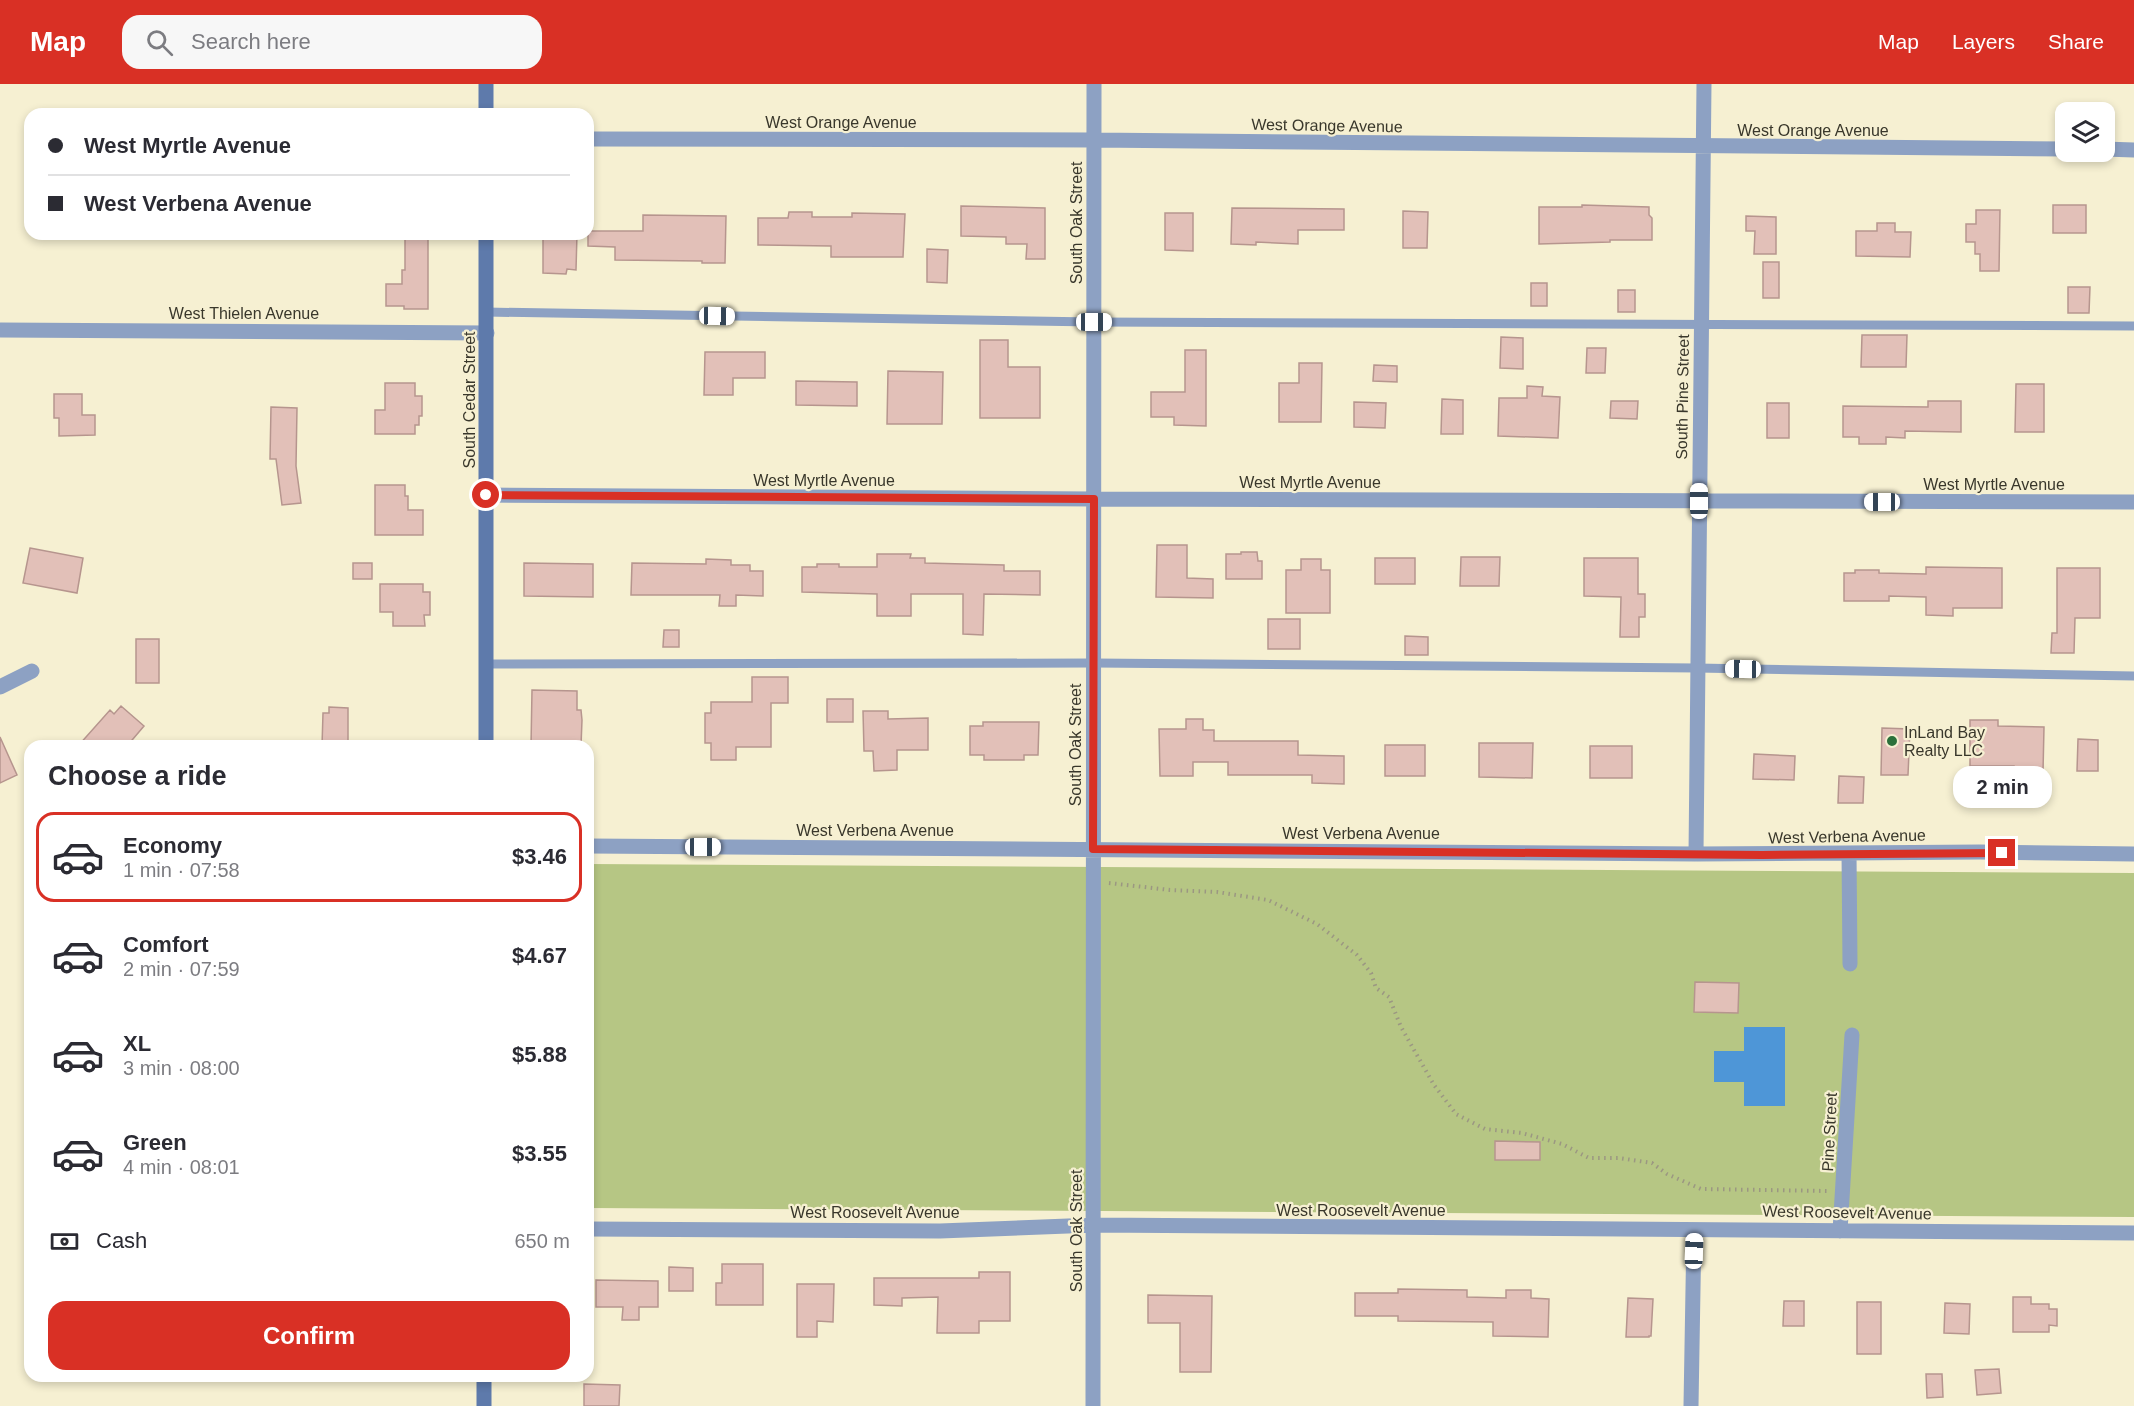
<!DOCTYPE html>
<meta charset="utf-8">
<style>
:root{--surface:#fff;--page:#f7f7f7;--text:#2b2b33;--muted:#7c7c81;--line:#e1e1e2;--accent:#d93025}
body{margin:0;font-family:Helvetica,sans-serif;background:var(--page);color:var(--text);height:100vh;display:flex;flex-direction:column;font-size:22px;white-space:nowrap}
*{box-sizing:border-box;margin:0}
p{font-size:20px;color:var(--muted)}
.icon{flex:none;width:33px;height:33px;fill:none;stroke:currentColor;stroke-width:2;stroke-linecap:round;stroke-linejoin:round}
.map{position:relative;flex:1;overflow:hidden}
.panel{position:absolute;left:24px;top:656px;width:570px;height:642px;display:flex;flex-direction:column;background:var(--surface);border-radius:18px;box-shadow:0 3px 9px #0003}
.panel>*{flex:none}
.guide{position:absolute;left:24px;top:24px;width:570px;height:132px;border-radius:18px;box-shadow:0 3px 9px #0003;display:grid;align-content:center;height:132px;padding:0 24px;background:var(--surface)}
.fabs{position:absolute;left:2055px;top:18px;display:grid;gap:12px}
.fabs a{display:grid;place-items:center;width:60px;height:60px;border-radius:12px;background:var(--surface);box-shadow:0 3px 9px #0003;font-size:30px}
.end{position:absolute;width:27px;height:27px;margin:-14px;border:8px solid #d93025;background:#fff;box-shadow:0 0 0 3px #fff}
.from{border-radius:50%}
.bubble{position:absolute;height:42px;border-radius:18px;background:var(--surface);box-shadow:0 3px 9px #0003;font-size:20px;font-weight:700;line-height:42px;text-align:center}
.car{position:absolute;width:18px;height:36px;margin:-18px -9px;border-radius:8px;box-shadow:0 0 4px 2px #0007;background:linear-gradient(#fff 24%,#345 0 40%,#fff 0 76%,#345 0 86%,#fff 0)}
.guide b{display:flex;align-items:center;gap:21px;height:57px;font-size:22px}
.guide b+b{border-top:2px solid var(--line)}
.guide i{width:15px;height:15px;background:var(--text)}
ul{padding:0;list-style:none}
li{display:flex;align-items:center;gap:18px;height:90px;margin:0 12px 9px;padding:0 12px;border:3px solid transparent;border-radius:18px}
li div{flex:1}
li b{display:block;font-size:22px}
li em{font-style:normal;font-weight:700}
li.active{border-color:var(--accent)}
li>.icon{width:54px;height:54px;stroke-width:1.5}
h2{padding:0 24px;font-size:27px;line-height:72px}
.pay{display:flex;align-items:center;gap:15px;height:66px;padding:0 24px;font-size:22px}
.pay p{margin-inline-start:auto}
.cta{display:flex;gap:12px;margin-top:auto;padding:12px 24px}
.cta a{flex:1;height:69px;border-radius:18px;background:var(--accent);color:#fff;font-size:24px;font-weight:700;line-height:69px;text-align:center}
header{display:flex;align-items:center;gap:36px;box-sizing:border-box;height:84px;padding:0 30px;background:var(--accent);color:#fff}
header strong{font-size:28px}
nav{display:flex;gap:33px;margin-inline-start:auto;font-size:21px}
.search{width:420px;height:54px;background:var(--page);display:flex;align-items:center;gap:15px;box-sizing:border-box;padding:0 21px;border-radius:18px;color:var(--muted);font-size:22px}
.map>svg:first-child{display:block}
.green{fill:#b6c684}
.water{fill:#4e96d7}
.building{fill:#e2c0b8;stroke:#b6958e;stroke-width:1.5}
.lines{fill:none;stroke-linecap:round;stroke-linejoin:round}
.path{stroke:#9b9782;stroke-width:4;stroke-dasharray:1.5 4.5;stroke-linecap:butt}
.lane{stroke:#8da1c3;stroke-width:9}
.street{stroke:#8da1c3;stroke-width:15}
.secondary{stroke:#5e7aab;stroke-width:15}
.route{stroke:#d93025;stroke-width:8}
.poi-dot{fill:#2c703b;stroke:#f6f0d2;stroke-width:2}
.labels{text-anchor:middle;stroke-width:4.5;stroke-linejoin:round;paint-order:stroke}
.street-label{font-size:16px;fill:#39372b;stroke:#f6f0d2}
.poi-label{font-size:16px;fill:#39372b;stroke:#f6f0d2;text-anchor:start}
</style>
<header>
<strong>Map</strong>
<div class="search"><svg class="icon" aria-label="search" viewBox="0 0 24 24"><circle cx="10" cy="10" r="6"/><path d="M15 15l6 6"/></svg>Search here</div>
<nav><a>Map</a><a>Layers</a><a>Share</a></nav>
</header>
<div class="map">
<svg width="2134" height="1322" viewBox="0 0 2134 1322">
<rect width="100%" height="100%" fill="#f6f0d2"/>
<path class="green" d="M588 780 2134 789V1133L588 1124Z"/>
<path class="water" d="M1744 943H1785V1022H1744V998H1714V967H1744Z"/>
<path class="building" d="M1582 121 1649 123V131L1652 134V156H1610V158L1539 160V123H1582Z
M2053 121H2086V149H2053Z
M961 122 1045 124V175H1026L1027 160H1006V153L961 152Z
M1232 124 1344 125V146H1298V160L1256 158V161L1231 160Z
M1976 126H2000L1999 187H1980V170H1975V158H1966V140H1976Z
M1403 127 1428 128 1427 164H1403Z
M789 128H812V133H852V129L905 130 903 173H831V162L758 161V134H788Z
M1165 129H1193V167L1165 166Z
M643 131 726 132 725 179H702V177L615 176V163L588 162V147H643Z
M1746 132 1776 133V170H1754L1755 147H1746Z
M1877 139H1895V148H1911L1910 173 1856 172V147H1877Z
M543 150H577L576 186 567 185 566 190 543 189Z
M405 151H428V225H404V222H386V200H402V186H405Z
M927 165 948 166 947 199 927 198Z
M1763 178H1779V214H1763Z
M1531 199H1547V222H1531Z
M2068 203H2090L2089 229H2068Z
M1618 206H1635V228H1618Z
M1862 251H1907L1906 283H1861Z
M1501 253 1523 254V285L1500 284Z
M980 256H1008V283H1040V334H980Z
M1587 264H1606L1605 289H1586Z
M1185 266H1206V342L1174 341V333H1151V308H1185Z
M705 268H765V294H733V311H704Z
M1299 279H1322L1321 338H1279V299H1299Z
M1374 281 1397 282V298L1373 297Z
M888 287 943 288 942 340H887Z
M796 297 857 298V322L796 321Z
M385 299H415V312H422V332H419V341H415V350H375V326H385Z
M2016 300H2044V348H2015Z
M1527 302 1543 303 1542 312 1560 313 1558 354 1498 352 1499 314H1527Z
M54 310H82V331H95V351L59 352V334H54Z
M1442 315 1463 316V350H1441Z
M1611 317H1638L1637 335 1610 334Z
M1928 317H1961V348L1905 347V354L1886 353V360H1859V353H1843V322L1928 323Z
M1354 318 1386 319 1385 344 1354 343Z
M1767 319H1789V354H1767Z
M271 323 297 324 296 382 301 419 282 421 276 375H270Z
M375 401H405V412H408V426H423V451H375Z
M1157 461H1187V494L1213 495V514L1156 513Z
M30 464 83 474 77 509 23 499Z
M1241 468H1257L1258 477H1262V495H1226V470H1241Z
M877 470H911L910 474H925V479L1004 481V487H1040V511L984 510 983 551 963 550V510H911V532H877V510L802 508V483H817V480H839V483H877Z
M1461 473H1500L1499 502H1460Z
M1375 474H1415V500H1375Z
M1584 474H1638V510H1645V533H1639V553H1620L1621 513 1584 512Z
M706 475 731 476V481H750V487H763V512L736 511V522H719L720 511H631L632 479 706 480Z
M1301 475H1321V486H1330V529H1286V486H1301Z
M353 479H372V495H353Z
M524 479 593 480V513L524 512Z
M1926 483 2002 484V524H1953V532L1926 531V513L1889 512V517H1844V489H1855V486H1879V489L1926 490Z
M2057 484H2100V534H2075L2074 569H2051L2052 549H2057Z
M380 500H423V508H430V531H424L425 542H393V528H380Z
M1268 535H1300V565H1268Z
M664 546H679V563H663Z
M1405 552 1428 553V571H1405Z
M136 555H159V599H136Z
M752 593H788V619H771V663H736V676H711V659H705V629H711V618H752Z
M532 606 577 607V626H581L582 636 581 662H531Z
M827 615H853V638H827Z
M121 622 144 642 127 662H78L110 626 114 630Z
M329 623 348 624V662H322L323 629H329Z
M863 627H888V635L928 634V666H897V686L874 687 873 667H864Z
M1186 635H1203V646H1214V657H1298V671L1344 672V700L1312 699V691H1228V678H1193V692H1160L1159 645H1186Z
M1970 636H1998V642L2044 643 2043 688 2014 687V682H1970Z
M983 638H1039L1038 671H1024V676H984V671H970V642H983Z
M1882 644 1910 645 1908 691H1881Z
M0 653 17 691 0 699Z
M2078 655 2098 656V687H2077Z
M1479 659H1533L1532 694 1479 693Z
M1385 661H1425V692H1385Z
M1590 662H1632V694H1590Z
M1754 670 1795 672 1794 696 1753 695Z
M1839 692 1864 693 1863 719H1838Z
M1695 898 1739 899 1738 929 1694 928Z
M1495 1057 1540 1058V1076H1495Z
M722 1180H763V1221H716V1199H722Z
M669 1183 693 1184V1207H669Z
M979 1188H1010V1237H979V1249H937L938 1213 902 1214V1222L874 1221V1194H979Z
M596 1196 658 1197V1223H639V1236H622L623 1223H596Z
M797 1200H834L833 1238 817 1237V1253H797Z
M1398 1205 1467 1206V1213L1506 1214V1206H1531V1214L1549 1215 1548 1253 1493 1252V1238L1398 1237V1232H1355V1209H1398Z
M1148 1211 1212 1212 1211 1288H1180V1239H1148Z
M2013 1213H2031V1220H2049V1225H2057V1242L2049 1241V1248H2013Z
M1628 1214 1653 1215 1651 1252H1649V1253H1626Z
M1784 1217H1804V1242H1783Z
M1857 1218H1881V1270H1857Z
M1945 1219 1970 1220 1969 1250 1944 1249Z
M1999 1285 2001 1309 1977 1311 1975 1286Z
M1926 1290H1942L1943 1313 1927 1314Z
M584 1300 620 1301 619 1322H584Z"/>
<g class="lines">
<path class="path" d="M1109 799 1170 806 1217 808 1268 816 1317 840 1357 871 1371 889 1376 904 1389 913 1401 943 1434 1001 1456 1030 1485 1045 1522 1049 1562 1060 1589 1074H1619L1652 1079 1667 1090 1701 1105 1827 1107"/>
<path class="lane" d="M486 228 1094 238 2134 242
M486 580 1094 579 1697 584 2134 592"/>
<path class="street" d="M588 55 1094 56 2066 65
M2104 65 2134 66
M0 246 487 249
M486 411 1094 415 2134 418
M0 603 32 587
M588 762 1696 770 1980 768 2134 770
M1849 769 1850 880
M1696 770 1704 0
M588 1145 940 1147 1094 1141 2134 1149
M1840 1147 1852 951
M1093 1322 1094 0
M1691 1322 1694 1146"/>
<path class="secondary" d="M486 0V30
M486 662V150
M484 1322V1292"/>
</g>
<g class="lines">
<path class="route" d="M486 411 1094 415 1093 765 1762 771 2002 769"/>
</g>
<circle class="poi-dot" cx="1892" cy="657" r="6"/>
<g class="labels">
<g class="street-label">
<text x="841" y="44">West Orange Avenue</text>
<text transform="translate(1327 41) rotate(1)" y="6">West Orange Avenue</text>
<text x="1813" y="52">West Orange Avenue</text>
<text transform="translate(1076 139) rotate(-90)" y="6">South Oak Street</text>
<text x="244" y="235">West Thielen Avenue</text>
<text transform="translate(1682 313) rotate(-89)" y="6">South Pine Street</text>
<text transform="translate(469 316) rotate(-90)" y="6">South Cedar Street</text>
<text x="824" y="402">West Myrtle Avenue</text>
<text x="1310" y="404">West Myrtle Avenue</text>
<text x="1994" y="406">West Myrtle Avenue</text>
<text transform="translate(1075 661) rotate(-90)" y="6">South Oak Street</text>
<text x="875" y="752">West Verbena Avenue</text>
<text x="1361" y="755">West Verbena Avenue</text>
<text transform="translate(1847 752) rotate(-1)" y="6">West Verbena Avenue</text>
<text transform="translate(1829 1048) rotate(-87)" y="6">Pine Street</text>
<text x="1361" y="1132">West Roosevelt Avenue</text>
<text x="875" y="1134">West Roosevelt Avenue</text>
<text transform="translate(1847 1128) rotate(1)" y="6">West Roosevelt Avenue</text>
<text transform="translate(1076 1147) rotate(-90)" y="6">South Oak Street</text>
</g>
<g class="poi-label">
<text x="1904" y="654">InLand Bay<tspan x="1904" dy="18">Realty LLC</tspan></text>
</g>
</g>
</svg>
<div class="fabs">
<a><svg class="icon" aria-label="layers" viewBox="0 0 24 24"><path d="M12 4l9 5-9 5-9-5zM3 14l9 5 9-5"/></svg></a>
</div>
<i class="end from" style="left:486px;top:411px"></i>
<i class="end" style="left:2002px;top:769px"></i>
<div class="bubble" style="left:1953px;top:682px;width:99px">2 min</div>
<i class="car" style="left:717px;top:232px;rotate:91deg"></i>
<i class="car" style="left:1094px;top:238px;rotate:90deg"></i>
<i class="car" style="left:1699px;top:417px;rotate:0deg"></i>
<i class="car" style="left:1882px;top:418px;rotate:270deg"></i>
<i class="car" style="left:1743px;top:585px;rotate:271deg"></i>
<i class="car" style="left:703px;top:763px;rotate:90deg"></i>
<i class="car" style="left:1694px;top:1167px;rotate:2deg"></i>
<div class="guide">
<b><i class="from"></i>West Myrtle Avenue</b>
<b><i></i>West Verbena Avenue</b>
</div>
<section class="panel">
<h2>Choose a ride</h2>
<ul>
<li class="active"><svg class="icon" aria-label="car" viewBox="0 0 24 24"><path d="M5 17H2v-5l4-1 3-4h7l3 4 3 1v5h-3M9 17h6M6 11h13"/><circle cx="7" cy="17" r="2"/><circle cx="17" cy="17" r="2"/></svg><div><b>Economy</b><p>1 min · 07:58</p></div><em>$3.46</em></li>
<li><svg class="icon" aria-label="car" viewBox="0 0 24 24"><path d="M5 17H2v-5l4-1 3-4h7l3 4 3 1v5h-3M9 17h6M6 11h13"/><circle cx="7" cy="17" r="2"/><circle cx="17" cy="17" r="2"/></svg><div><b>Comfort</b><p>2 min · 07:59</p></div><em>$4.67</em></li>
<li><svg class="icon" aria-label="car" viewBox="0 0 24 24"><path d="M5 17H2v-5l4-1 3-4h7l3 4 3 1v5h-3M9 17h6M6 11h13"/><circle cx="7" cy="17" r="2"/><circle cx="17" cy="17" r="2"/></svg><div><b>XL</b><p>3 min · 08:00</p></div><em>$5.88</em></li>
<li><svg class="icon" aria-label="car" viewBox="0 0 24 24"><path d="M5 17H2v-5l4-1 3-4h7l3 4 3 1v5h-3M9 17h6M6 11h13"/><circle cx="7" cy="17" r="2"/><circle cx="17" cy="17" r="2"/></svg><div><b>Green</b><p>4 min · 08:01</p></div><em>$3.55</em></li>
</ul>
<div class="pay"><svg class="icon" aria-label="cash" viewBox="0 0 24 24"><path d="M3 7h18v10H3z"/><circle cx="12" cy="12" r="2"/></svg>Cash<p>650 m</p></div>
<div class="cta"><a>Confirm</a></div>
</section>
</div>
